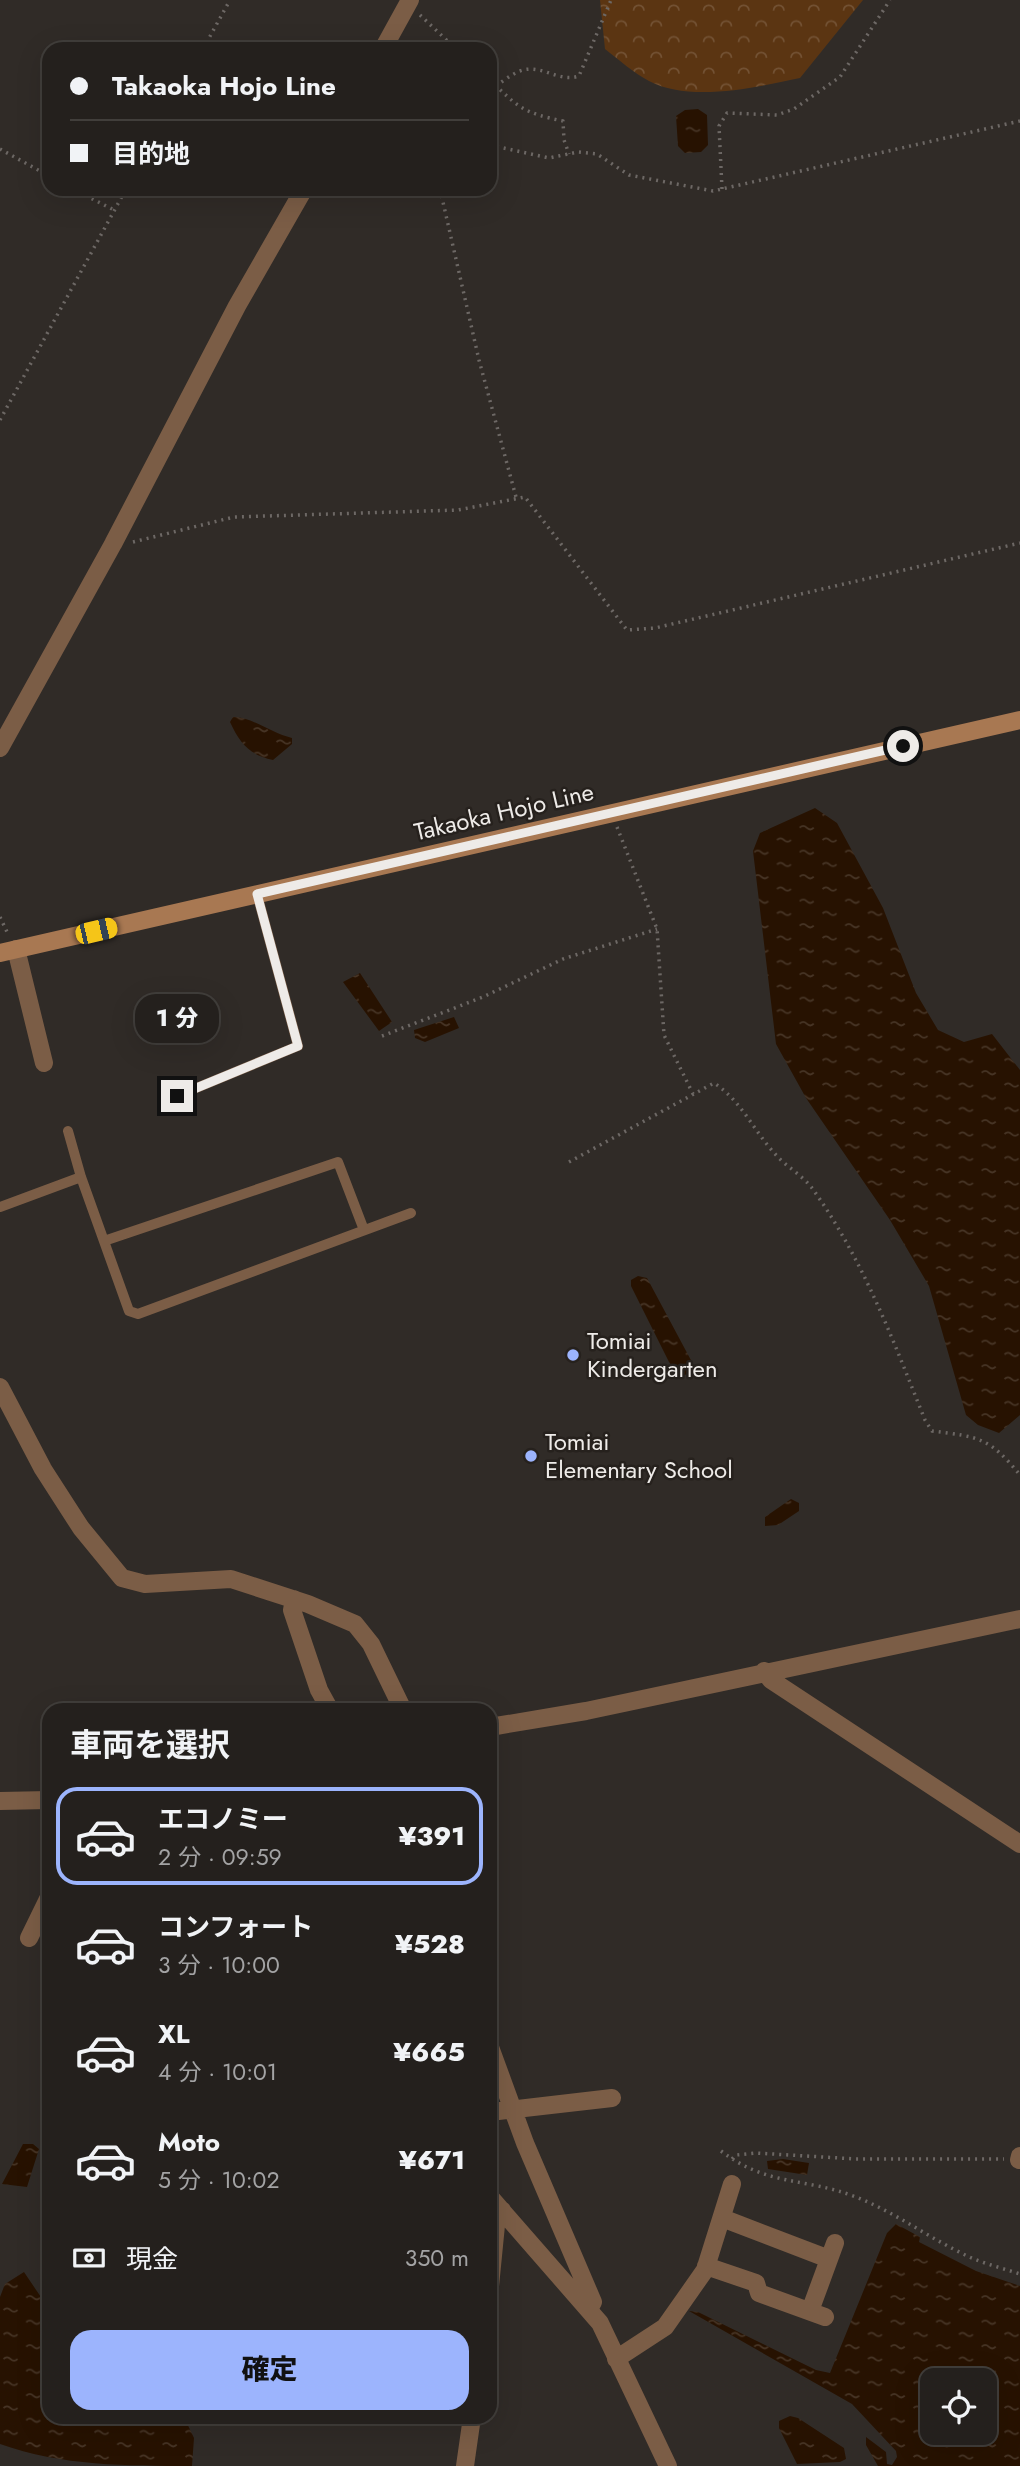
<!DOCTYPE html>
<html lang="ja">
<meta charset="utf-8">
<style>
:root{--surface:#24201d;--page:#302d2a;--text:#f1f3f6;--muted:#a3a3a4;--line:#413e3b;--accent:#9cb4fd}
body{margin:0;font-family:Jost,"Noto Sans JP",sans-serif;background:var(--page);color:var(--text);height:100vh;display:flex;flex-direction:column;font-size:26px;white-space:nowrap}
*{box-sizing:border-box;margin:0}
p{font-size:23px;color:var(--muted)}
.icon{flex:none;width:38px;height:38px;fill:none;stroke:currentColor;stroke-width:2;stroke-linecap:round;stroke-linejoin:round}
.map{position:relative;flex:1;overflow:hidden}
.details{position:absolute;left:42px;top:1703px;width:455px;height:721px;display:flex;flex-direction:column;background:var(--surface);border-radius:21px;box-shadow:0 7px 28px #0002,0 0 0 2px var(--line)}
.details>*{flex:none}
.hud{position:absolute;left:42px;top:42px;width:455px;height:154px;border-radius:21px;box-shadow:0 7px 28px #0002,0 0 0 2px var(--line);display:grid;align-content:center;height:154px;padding:0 28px;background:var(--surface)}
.controls{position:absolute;left:920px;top:2368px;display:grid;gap:14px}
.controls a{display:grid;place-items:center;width:77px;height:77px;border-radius:14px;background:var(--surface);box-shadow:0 7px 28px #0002,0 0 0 2px var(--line);font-size:35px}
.end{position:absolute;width:32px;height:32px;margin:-16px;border:9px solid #eeebe8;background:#111;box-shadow:0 0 0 4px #111}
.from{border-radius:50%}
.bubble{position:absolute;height:49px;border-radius:21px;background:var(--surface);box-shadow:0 7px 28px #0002,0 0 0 2px var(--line);font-size:23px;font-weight:800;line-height:49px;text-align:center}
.car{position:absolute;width:21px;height:42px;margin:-21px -10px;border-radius:9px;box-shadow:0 0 5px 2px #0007;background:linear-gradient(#f5c518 24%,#345 0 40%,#f5c518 0 76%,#345 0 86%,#f5c518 0)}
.hud b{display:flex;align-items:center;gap:24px;height:66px;font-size:26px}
.hud b+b{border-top:2px solid var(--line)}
.hud i{width:18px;height:18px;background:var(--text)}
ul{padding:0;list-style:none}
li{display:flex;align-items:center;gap:21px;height:98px;margin:0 14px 10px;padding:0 14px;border:4px solid transparent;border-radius:21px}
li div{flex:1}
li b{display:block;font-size:26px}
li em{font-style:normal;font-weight:800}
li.current{border-color:var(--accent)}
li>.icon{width:63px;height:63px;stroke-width:1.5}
h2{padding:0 28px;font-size:32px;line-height:84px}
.pay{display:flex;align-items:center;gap:18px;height:77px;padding:0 28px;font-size:26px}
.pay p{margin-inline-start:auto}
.button{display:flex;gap:14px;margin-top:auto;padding:14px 28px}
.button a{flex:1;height:80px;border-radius:21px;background:var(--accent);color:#111;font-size:28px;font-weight:800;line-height:80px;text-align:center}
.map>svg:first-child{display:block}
.forest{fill:url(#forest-crowns)}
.water{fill:url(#water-ripples);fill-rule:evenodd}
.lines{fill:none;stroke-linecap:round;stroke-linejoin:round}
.path{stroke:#6d6865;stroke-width:3.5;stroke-dasharray:2 5;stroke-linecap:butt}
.service{stroke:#7b5d46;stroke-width:10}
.minor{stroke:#7b5d46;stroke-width:18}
.secondary{stroke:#a87852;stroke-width:18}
.route{stroke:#eeebe8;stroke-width:9}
.poi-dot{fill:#9cb4fd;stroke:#26211d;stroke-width:2.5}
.labels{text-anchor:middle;stroke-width:5;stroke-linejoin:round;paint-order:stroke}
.street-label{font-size:24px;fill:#eeebe8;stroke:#26211d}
.poi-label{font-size:24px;fill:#eeebe8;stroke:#26211d;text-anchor:start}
</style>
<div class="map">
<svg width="1020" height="2466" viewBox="0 0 1020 2466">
<defs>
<pattern id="forest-crowns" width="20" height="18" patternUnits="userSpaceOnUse" patternTransform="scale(1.75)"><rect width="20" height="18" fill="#5b3512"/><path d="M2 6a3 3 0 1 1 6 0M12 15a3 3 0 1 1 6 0" fill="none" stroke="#735234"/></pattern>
<pattern id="water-ripples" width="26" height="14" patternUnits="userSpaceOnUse" patternTransform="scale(1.75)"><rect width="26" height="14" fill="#271201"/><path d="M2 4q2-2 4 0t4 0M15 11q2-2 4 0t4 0" fill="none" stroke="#473526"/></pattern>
</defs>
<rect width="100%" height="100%" fill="#302b27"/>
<path class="forest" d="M600 0H863L800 78C758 87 690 103 649 81 634 73 619 60 605 49Z"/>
<path class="water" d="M698 109 707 115 708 145 701 152 685 153 678 146 676 116 685 110Z
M233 717C250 716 271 733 292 738V744L273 760C250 755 240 744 230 722Z
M815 808 837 823 883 908 916 993 938 1030 964 1042 992 1034 1020 1070V1415L999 1433 978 1425 966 1415 929 1286 890 1220 806 1098 776 1044 753 851 760 833Z
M360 973 392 1022 379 1031 343 982Z
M454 1017 459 1028 425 1042 415 1038 414 1030Z
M638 1276 647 1278 693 1364 694 1372 681 1376 669 1362 631 1286V1280Z
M791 1499 799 1503V1511L778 1525 765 1526V1517Z
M23 2144H33L39 2149 27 2187 2 2184Z
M783 2159 809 2163 807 2175 768 2169 767 2161Z
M896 2224 920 2237 919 2242 976 2271 1020 2286V2466H878L866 2445V2437L886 2452 887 2464 892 2465 897 2457 896 2451 852 2404 689 2311 698 2312 816 2370 830 2373 887 2233ZM933 2380H985V2432H933Z
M24 2272 49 2309V2417H184L194 2438 192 2466C128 2466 61 2466 0 2444V2297L5 2284Z
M790 2416 798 2418 844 2448 846 2459 840 2462 797 2464 779 2428V2421Z"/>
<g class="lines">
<path class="path" d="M420 15 456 49
M203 49 230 0
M490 80C518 107 523 113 563 121L564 140 569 154
M496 86C503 81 512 74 520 71 541 63 558 83 579 76L611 0
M490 145 549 158 578 152 597 154 629 175 713 191 1020 121
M0 149 49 176
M73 189 114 210
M440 189 479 360 516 497
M722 189 719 126 727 113 777 115 794 109 840 77 890 0
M0 420 126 189
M133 542 234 517 458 510 525 497 627 630 655 628 1020 543
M617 827 657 929 664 1035 693 1094
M0 917 8 934
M382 1036 483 997 563 959 657 929
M569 1162 714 1083C742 1101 754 1132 777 1156 787 1167 803 1176 812 1188 863 1259 893 1340 925 1420L932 1431C979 1437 989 1437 1020 1475
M721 2151C768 2187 805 2177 856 2197 897 2213 933 2241 974 2259 989 2265 1005 2269 1020 2274
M732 2159 736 2155 756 2153 856 2159H1004"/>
<path class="service" d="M177 1096 298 1046 257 894
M68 1131 81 1177 129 1311 138 1314 411 1213
M0 1207 81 1177
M104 1241 338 1162 364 1230"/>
<path class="minor" d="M383 49 410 0
M0 748 113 544 237 306 304 189
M16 949 44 1063
M0 1387 43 1469 81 1528 122 1578 145 1584 231 1579 308 1604 355 1624 371 1644 403 1710
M294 1599 292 1610 319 1690 330 1710
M764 1671 771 1680 1020 1844
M490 1727 586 1711 1020 1619
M0 1801 49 1800
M29 1938 49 1897
M490 2047 525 2143 593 2302 589 2309
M490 2112 612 2098
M1019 2160 1020 2156
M490 2197 600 2323 668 2466
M722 2218 829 2259
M706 2266 756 2283 759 2293 825 2317
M490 2286 496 2225 502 2210
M810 2311 835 2243
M616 2359 665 2327 705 2270 732 2184
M465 2466 472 2417"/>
<path class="secondary" d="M0 953 1020 720"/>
</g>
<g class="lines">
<path class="route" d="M177 1096 298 1046 257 894 903 746"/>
</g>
<g class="poi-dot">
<circle cx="573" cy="1355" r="7"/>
<circle cx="531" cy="1456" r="7"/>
</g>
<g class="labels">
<g class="street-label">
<text transform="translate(504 812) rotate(-13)" y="8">Takaoka Hojo Line</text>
</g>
<g class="poi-label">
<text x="587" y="1349">Tomiai<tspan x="587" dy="28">Kindergarten</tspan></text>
<text x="545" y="1450">Tomiai<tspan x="545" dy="28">Elementary School</tspan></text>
</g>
</g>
</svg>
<div class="controls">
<a><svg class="icon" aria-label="locate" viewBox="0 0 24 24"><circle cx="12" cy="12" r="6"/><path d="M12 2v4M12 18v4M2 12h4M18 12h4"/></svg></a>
</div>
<i class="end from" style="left:903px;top:746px"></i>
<i class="end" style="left:177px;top:1096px"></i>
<div class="bubble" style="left:135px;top:994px;width:84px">1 分</div>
<i class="car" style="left:96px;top:931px;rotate:77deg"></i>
<div class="hud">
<b><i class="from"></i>Takaoka Hojo Line</b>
<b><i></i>目的地</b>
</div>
<section class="details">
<h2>車両を選択</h2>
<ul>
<li class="current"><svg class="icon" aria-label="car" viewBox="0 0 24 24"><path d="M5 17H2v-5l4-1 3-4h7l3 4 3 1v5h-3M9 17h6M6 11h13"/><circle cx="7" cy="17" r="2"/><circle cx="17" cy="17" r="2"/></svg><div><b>エコノミー</b><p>2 分 · 09:59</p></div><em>¥391</em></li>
<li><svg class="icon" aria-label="car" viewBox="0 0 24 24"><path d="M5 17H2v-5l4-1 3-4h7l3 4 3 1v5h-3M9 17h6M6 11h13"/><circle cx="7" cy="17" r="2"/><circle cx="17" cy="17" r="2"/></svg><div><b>コンフォート</b><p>3 分 · 10:00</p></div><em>¥528</em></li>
<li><svg class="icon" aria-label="car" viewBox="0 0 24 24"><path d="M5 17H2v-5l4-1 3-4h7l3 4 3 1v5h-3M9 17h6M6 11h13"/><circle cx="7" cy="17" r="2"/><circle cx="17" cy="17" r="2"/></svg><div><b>XL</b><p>4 分 · 10:01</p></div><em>¥665</em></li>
<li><svg class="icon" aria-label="car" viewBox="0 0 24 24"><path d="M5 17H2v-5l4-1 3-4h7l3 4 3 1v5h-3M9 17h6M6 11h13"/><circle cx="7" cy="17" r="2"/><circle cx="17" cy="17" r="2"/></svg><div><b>Moto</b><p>5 分 · 10:02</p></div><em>¥671</em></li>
</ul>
<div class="pay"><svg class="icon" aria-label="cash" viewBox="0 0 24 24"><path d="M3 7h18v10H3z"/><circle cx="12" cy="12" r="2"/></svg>現金<p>350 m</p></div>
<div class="button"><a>確定</a></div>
</section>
</div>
